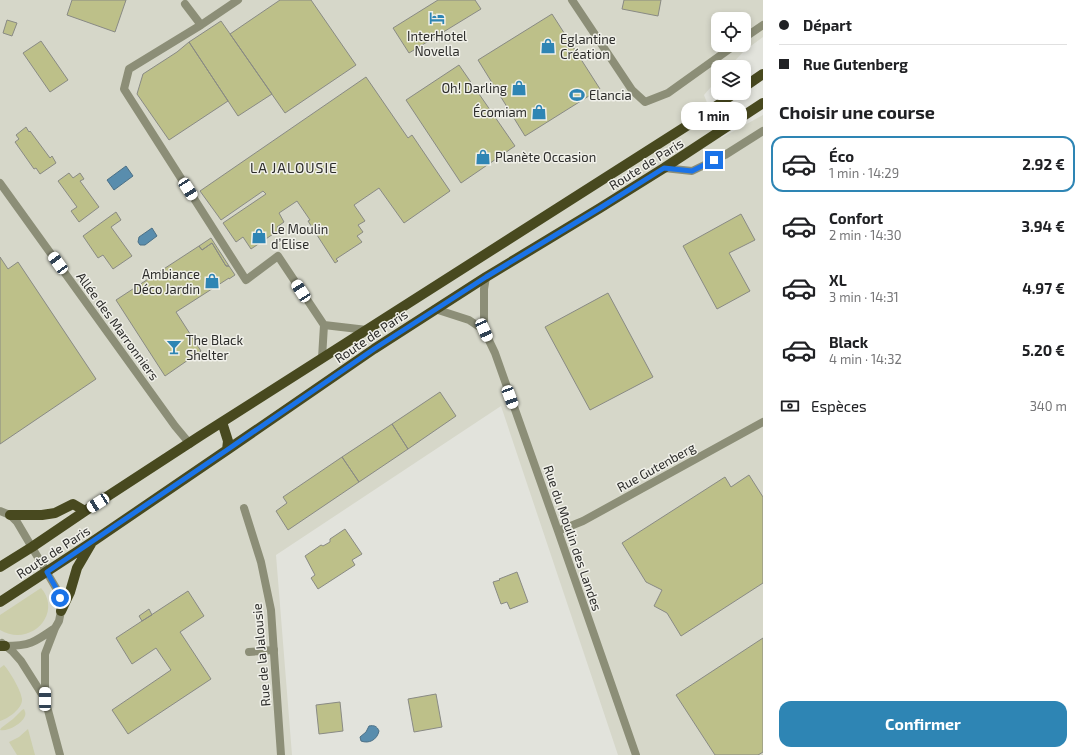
<!DOCTYPE html>
<html lang="fr">
<meta charset="utf-8">
<style>
:root{--surface:#fff;--page:#f6f6f6;--text:#202124;--muted:#757577;--line:#e0e0e0;--accent:#2e85b4}
body{margin:0;font-family:"Exo 2",sans-serif;background:var(--page);color:var(--text);height:100vh;display:flex;flex-direction:column;font-size:15px;white-space:nowrap}
*{box-sizing:border-box;margin:0}
p{font-size:13px;color:var(--muted)}
.icon{flex:none;width:22px;height:22px;fill:none;stroke:currentColor;stroke-width:2;stroke-linecap:round;stroke-linejoin:round}
.map{position:relative;flex:1;overflow:hidden}
.drawer{display:flex;flex-direction:column;background:var(--surface);width:320px}
.drawer>*{flex:none}
.banner{display:grid;align-content:center;height:88px;padding:0 16px;background:var(--surface)}
.buttons{position:absolute;left:711px;top:12px;display:grid;gap:8px}
.buttons a{display:grid;place-items:center;width:40px;height:40px;border-radius:8px;background:var(--surface);box-shadow:0 2px 6px #0003;font-size:20px}
.end{position:absolute;width:18px;height:18px;margin:-9px;border:5px solid #1a73e8;background:#fff;box-shadow:0 0 0 2px #fff}
.from{border-radius:50%}
.bubble{position:absolute;height:28px;border-radius:12px;background:var(--surface);box-shadow:0 2px 6px #0003;font-size:13px;font-weight:700;line-height:28px;text-align:center}
.car{position:absolute;width:12px;height:24px;margin:-12px -6px;border-radius:5px;box-shadow:0 0 3px 1px #0007;background:linear-gradient(#fff 24%,#345 0 40%,#fff 0 76%,#345 0 86%,#fff 0)}
.banner b{display:flex;align-items:center;gap:14px;height:38px;font-size:15px}
.banner b+b{border-top:1px solid var(--line)}
.banner i{width:10px;height:10px;background:var(--text)}
ul{padding:0;list-style:none}
li{display:flex;align-items:center;gap:12px;height:56px;margin:0 8px 6px;padding:0 8px;border:2px solid transparent;border-radius:12px}
li div{flex:1}
li b{display:block;font-size:15px}
li em{font-style:normal;font-weight:700}
li.on{border-color:var(--accent)}
li>.icon{width:36px;height:36px;stroke-width:1.5}
h2{padding:0 16px;font-size:18px;line-height:48px}
.pay{display:flex;align-items:center;gap:10px;height:44px;padding:0 16px;font-size:15px}
.pay p{margin-inline-start:auto}
.button{display:flex;gap:8px;margin-top:auto;padding:8px 16px}
.button a{flex:1;height:46px;border-radius:12px;background:var(--accent);color:#fff;font-size:16px;font-weight:700;line-height:46px;text-align:center}
main{display:flex;flex:1;min-height:0}
.map>svg:first-child{display:block}
.built{fill:#d6d7c9;fill-rule:evenodd}
.green{fill:#ccceab}
.water{fill:#598dad;stroke:#4c7086}
.building{fill:#bdc089;stroke:#898a84}
.lines{fill:none;stroke-linecap:round;stroke-linejoin:round}
.service{stroke:#8c8e77;stroke-width:8}
.minor{stroke:#8c8e77;stroke-width:8}
.tertiary{stroke:#8c8e77;stroke-width:8}
.primary{stroke:#48491f;stroke-width:10}
.route{stroke:#1a73e8;stroke-width:5}
.labels{text-anchor:middle;stroke-width:3;stroke-linejoin:round;paint-order:stroke}
.poi-label{font-size:13px;fill:#2d2d2b;stroke:#f0f0e9;text-anchor:start}
.street-label{font-size:13px;fill:#2d2d2b;stroke:#f0f0e9}
.neighbourhood-label{font-size:14px;letter-spacing:1px;fill:#2d2d2b;stroke:#f0f0e9}
</style>
<main>
<div class="map">
<svg width="763" height="755" viewBox="0 0 763 755">
<rect width="100%" height="100%" fill="#e2e3dc"/>
<path class="built" d="M0 0H763V37L744 51 729 67H718V79L704 95 721 138 763 115V755H618L501 406 276 555 292 755H0ZM718 19H744V45H718Z"/>
<path class="green" d="M41 588C63 613 31 648 0 630V615Z
M4 665C10 672 21 690 22 699 23 708 8 719 0 721V668Z
M24 709C25 712 26 713 25 716 22 724 7 732 0 730L1 728 13 719 22 710Z
M28 729 35 755H17L9 742 19 737Z"/>
<path class="water" d="M126 166 133 176 114 190 107 180Z
M152 228 157 236 145 245H140L138 242 139 237Z
M369 726C374 725 377 726 379 731 377 740 369 744 361 741L360 737 366 732Z"/>
<path class="building" d="M72 0H126L115 32 67 15Z
M280 0H311L356 65 285 113 230 34Z
M438 0H475L481 9 409 53 393 28Z
M624 0H661L658 16 622 9Z
M552 14 600 89 525 136 478 60Z
M7 20 17 23 12 36 3 33Z
M221 21 272 94 238 116 189 42Z
M41 41 68 80 50 92 23 53Z
M189 42 228 101 169 140 137 94 143 74 177 52Z
M459 65 515 146 461 183 406 100Z
M366 77 408 138 412 135 450 191 404 223 379 188 354 205 365 221 358 225 363 232 357 236 362 242 336 259 338 261 335 263 308 221 310 220 297 201 279 213 284 222 277 227 279 230 251 249 243 237 236 242 223 223 266 194 263 191 221 220 200 191Z
M26 127 29 132 30 131 50 158 52 156 56 163 40 174 36 168 34 169 15 142 19 139 16 135Z
M69 173 73 178 80 173 84 179 80 181 99 207 79 222 71 211 77 207 58 181Z
M116 212 121 220 111 227 132 256 113 269 103 255 98 258 83 236Z
M741 214 755 240 729 253 750 291 717 309 683 246Z
M211 238 229 266H226L212 243 202 250 199 246Z
M212 243 226 266H229L235 275 229 279V278L176 312 201 351 165 376 116 300 199 246 202 250Z
M0 257 8 269 18 262 96 379 0 444Z
M608 293 653 377 590 410 545 327Z
M440 392 456 416 408 449 392 424Z
M392 424 408 449 359 482 342 457Z
M342 457 359 482 288 530 276 511 287 503 283 497Z
M749 475 763 497V583L681 636 667 613 654 606 662 590 646 582 622 543 725 477 731 487Z
M345 529 362 554 352 560 355 565 318 589 311 578 315 575 305 556 321 545 323 546 330 542V539Z
M517 572 528 602 510 609 507 602 501 604 493 582 500 580 499 579Z
M188 591 204 616 180 632 211 679 128 734 112 710 171 670 156 648 132 664 116 638Z
M149 609 152 615 142 621 139 616Z
M763 638V752L758 755H715L676 695Z
M436 694 442 727 414 732 408 699Z
M340 702 343 731 319 734 316 705Z"/>
<g class="lines">
<path class="service" d="M249 652 274 650"/>
<path class="minor" d="M572 0 632 90 645 102 668 93 735 45
M185 4 201 25 238 0
M201 25 129 69 124 89 246 280 278 256 324 325 322 358
M744 38 763 25
M664 168 692 171 725 155 763 131
M0 183 175 426 190 444
M486 277 484 289V330L495 353 558 531 636 755
M435 309 469 320 484 330
M324 325 367 330
M244 508 261 562 271 610 281 755
M558 531 583 521 763 422"/>
<path class="tertiary" d="M0 511 10 515 17 522 56 588 60 599 61 611 59 621 55 628 45 654V699
M2 643 13 652 21 661 45 699 60 755
M5 646C30 646 35 642 55 628"/>
<path class="primary" d="M744 87 763 74
M222 422 228 441 227 450
M10 515H42L55 513 73 504 85 511
M0 567 32 547 85 511 200 436 696 120 735 93
M0 602 92 542 227 450 374 349 486 277 600 208 664 168 763 103
M61 611 70 592 77 568 91 544
M0 646H5"/>
</g>
<g class="lines">
<path class="route" d="M60 598 56 588 47 572 227 450 374 349 486 277 600 208 664 168 692 171 714 160"/>
</g>
<defs>
<g id="hotel-bare" transform="scale(1.2)"><path d="M-6-4.5h1.5V1H6V5H4.5V3h-9V5H-6ZM-4 0a1.8 1.8 0 1 1 3.6 0ZM.5 0V-2.5h3Q6-2.5 6 0Z" fill="#2e85b4" stroke="#f0f0e9" stroke-width="2.5" paint-order="stroke"/></g>
<g id="shop-bare" transform="scale(1.2)"><path d="M-5-2.5h2.3a2.7 3.5 0 0 1 5.4 0H5L5.5 6h-11ZM-1.5-2.5h3a1.5 2.3 0 0 0-3 0Z" fill="#2e85b4" stroke="#f0f0e9" stroke-width="2.5" paint-order="stroke"/></g>
<g id="stadium-bare" transform="scale(1.2)"><path d="M0-5a6.5 5 0 1 0 0 10a6.5 5 0 1 0 0-10ZM-3.5-1.8h7v3.6h-7Z" fill="#2e85b4" stroke="#f0f0e9" stroke-width="2.5" paint-order="stroke"/></g>
<g id="bar-bare" transform="scale(1.2)"><path d="M-6-5H6L.8 .8V4.5H3.5V6h-7V4.5H-.8V.8Z" fill="#2e85b4" stroke="#f0f0e9" stroke-width="2.5" paint-order="stroke"/></g>
</defs>
<g fill-rule="evenodd">
<use href="#hotel-bare" x="437" y="18"/>
<use href="#shop-bare" x="548" y="46"/>
<use href="#shop-bare" x="519" y="88"/>
<use href="#stadium-bare" x="577" y="95"/>
<use href="#shop-bare" x="539" y="112"/>
<use href="#shop-bare" x="483" y="157"/>
<use href="#shop-bare" x="259" y="236"/>
<use href="#shop-bare" x="212" y="281"/>
<use href="#bar-bare" x="174" y="347"/>
</g>
<g class="labels">
<g class="poi-label">
<text x="437" y="41" text-anchor="middle">InterHotel<tspan x="437" dy="15">Novella</tspan></text>
<text x="560" y="44">Eglantine<tspan x="560" dy="15">Création</tspan></text>
<text x="507" y="93" text-anchor="end">Oh! Darling</text>
<text x="589" y="100">Elancia</text>
<text x="527" y="117" text-anchor="end">Écomiam</text>
<text x="495" y="162">Planète Occasion</text>
<text x="271" y="234">Le Moulin<tspan x="271" dy="15">d’Elise</tspan></text>
<text x="200" y="279" text-anchor="end">Ambiance<tspan x="200" dy="15">Déco Jardin</tspan></text>
<text x="186" y="345">The Black<tspan x="186" dy="15">Shelter</tspan></text>
</g>
<g class="street-label">
<text transform="translate(646 164) rotate(-32)" y="5">Route de Paris</text>
<text transform="translate(118 326) rotate(54)" y="5">Allée des Marronniers</text>
<text transform="translate(371 336) rotate(-34)" y="5">Route de Paris</text>
<text transform="translate(656 467) rotate(-29)" y="5">Rue Gutenberg</text>
<text transform="translate(573 538) rotate(71)" y="5">Rue du Moulin des Landes</text>
<text transform="translate(53 552) rotate(-33)" y="5">Route de Paris</text>
<text transform="translate(261 655) rotate(-95)" y="5">Rue de la Jalousie</text>
</g>
<g class="neighbourhood-label">
<text x="294" y="173">LA JALOUSIE</text>
</g>
</g>
</svg>
<div class="buttons">
<a><svg class="icon" aria-label="locate" viewBox="0 0 24 24"><circle cx="12" cy="12" r="6"/><path d="M12 2v4M12 18v4M2 12h4M18 12h4"/></svg></a>
<a><svg class="icon" aria-label="layers" viewBox="0 0 24 24"><path d="M12 4l9 5-9 5-9-5zM3 14l9 5 9-5"/></svg></a>
</div>
<i class="end from" style="left:60px;top:598px"></i>
<i class="end" style="left:714px;top:160px"></i>
<div class="bubble" style="left:681px;top:102px;width:66px">1 min</div>
<i class="car" style="left:188px;top:189px;rotate:147deg"></i>
<i class="car" style="left:58px;top:263px;rotate:324deg"></i>
<i class="car" style="left:301px;top:291px;rotate:327deg"></i>
<i class="car" style="left:484px;top:330px;rotate:156deg"></i>
<i class="car" style="left:510px;top:397px;rotate:160deg"></i>
<i class="car" style="left:98px;top:503px;rotate:237deg"></i>
<i class="car" style="left:45px;top:699px;rotate:0deg"></i>
</div>
<section class="drawer">
<div class="banner">
<b><i class="from"></i>Départ</b>
<b><i></i>Rue Gutenberg</b>
</div>
<h2>Choisir une course</h2>
<ul>
<li class="on"><svg class="icon" aria-label="car" viewBox="0 0 24 24"><path d="M5 17H2v-5l4-1 3-4h7l3 4 3 1v5h-3M9 17h6M6 11h13"/><circle cx="7" cy="17" r="2"/><circle cx="17" cy="17" r="2"/></svg><div><b>Éco</b><p>1 min · 14:29</p></div><em>2.92 €</em></li>
<li><svg class="icon" aria-label="car" viewBox="0 0 24 24"><path d="M5 17H2v-5l4-1 3-4h7l3 4 3 1v5h-3M9 17h6M6 11h13"/><circle cx="7" cy="17" r="2"/><circle cx="17" cy="17" r="2"/></svg><div><b>Confort</b><p>2 min · 14:30</p></div><em>3.94 €</em></li>
<li><svg class="icon" aria-label="car" viewBox="0 0 24 24"><path d="M5 17H2v-5l4-1 3-4h7l3 4 3 1v5h-3M9 17h6M6 11h13"/><circle cx="7" cy="17" r="2"/><circle cx="17" cy="17" r="2"/></svg><div><b>XL</b><p>3 min · 14:31</p></div><em>4.97 €</em></li>
<li><svg class="icon" aria-label="car" viewBox="0 0 24 24"><path d="M5 17H2v-5l4-1 3-4h7l3 4 3 1v5h-3M9 17h6M6 11h13"/><circle cx="7" cy="17" r="2"/><circle cx="17" cy="17" r="2"/></svg><div><b>Black</b><p>4 min · 14:32</p></div><em>5.20 €</em></li>
</ul>
<div class="pay"><svg class="icon" aria-label="cash" viewBox="0 0 24 24"><path d="M3 7h18v10H3z"/><circle cx="12" cy="12" r="2"/></svg>Espèces<p>340 m</p></div>
<div class="button"><a>Confirmer</a></div>
</section>
</main>
